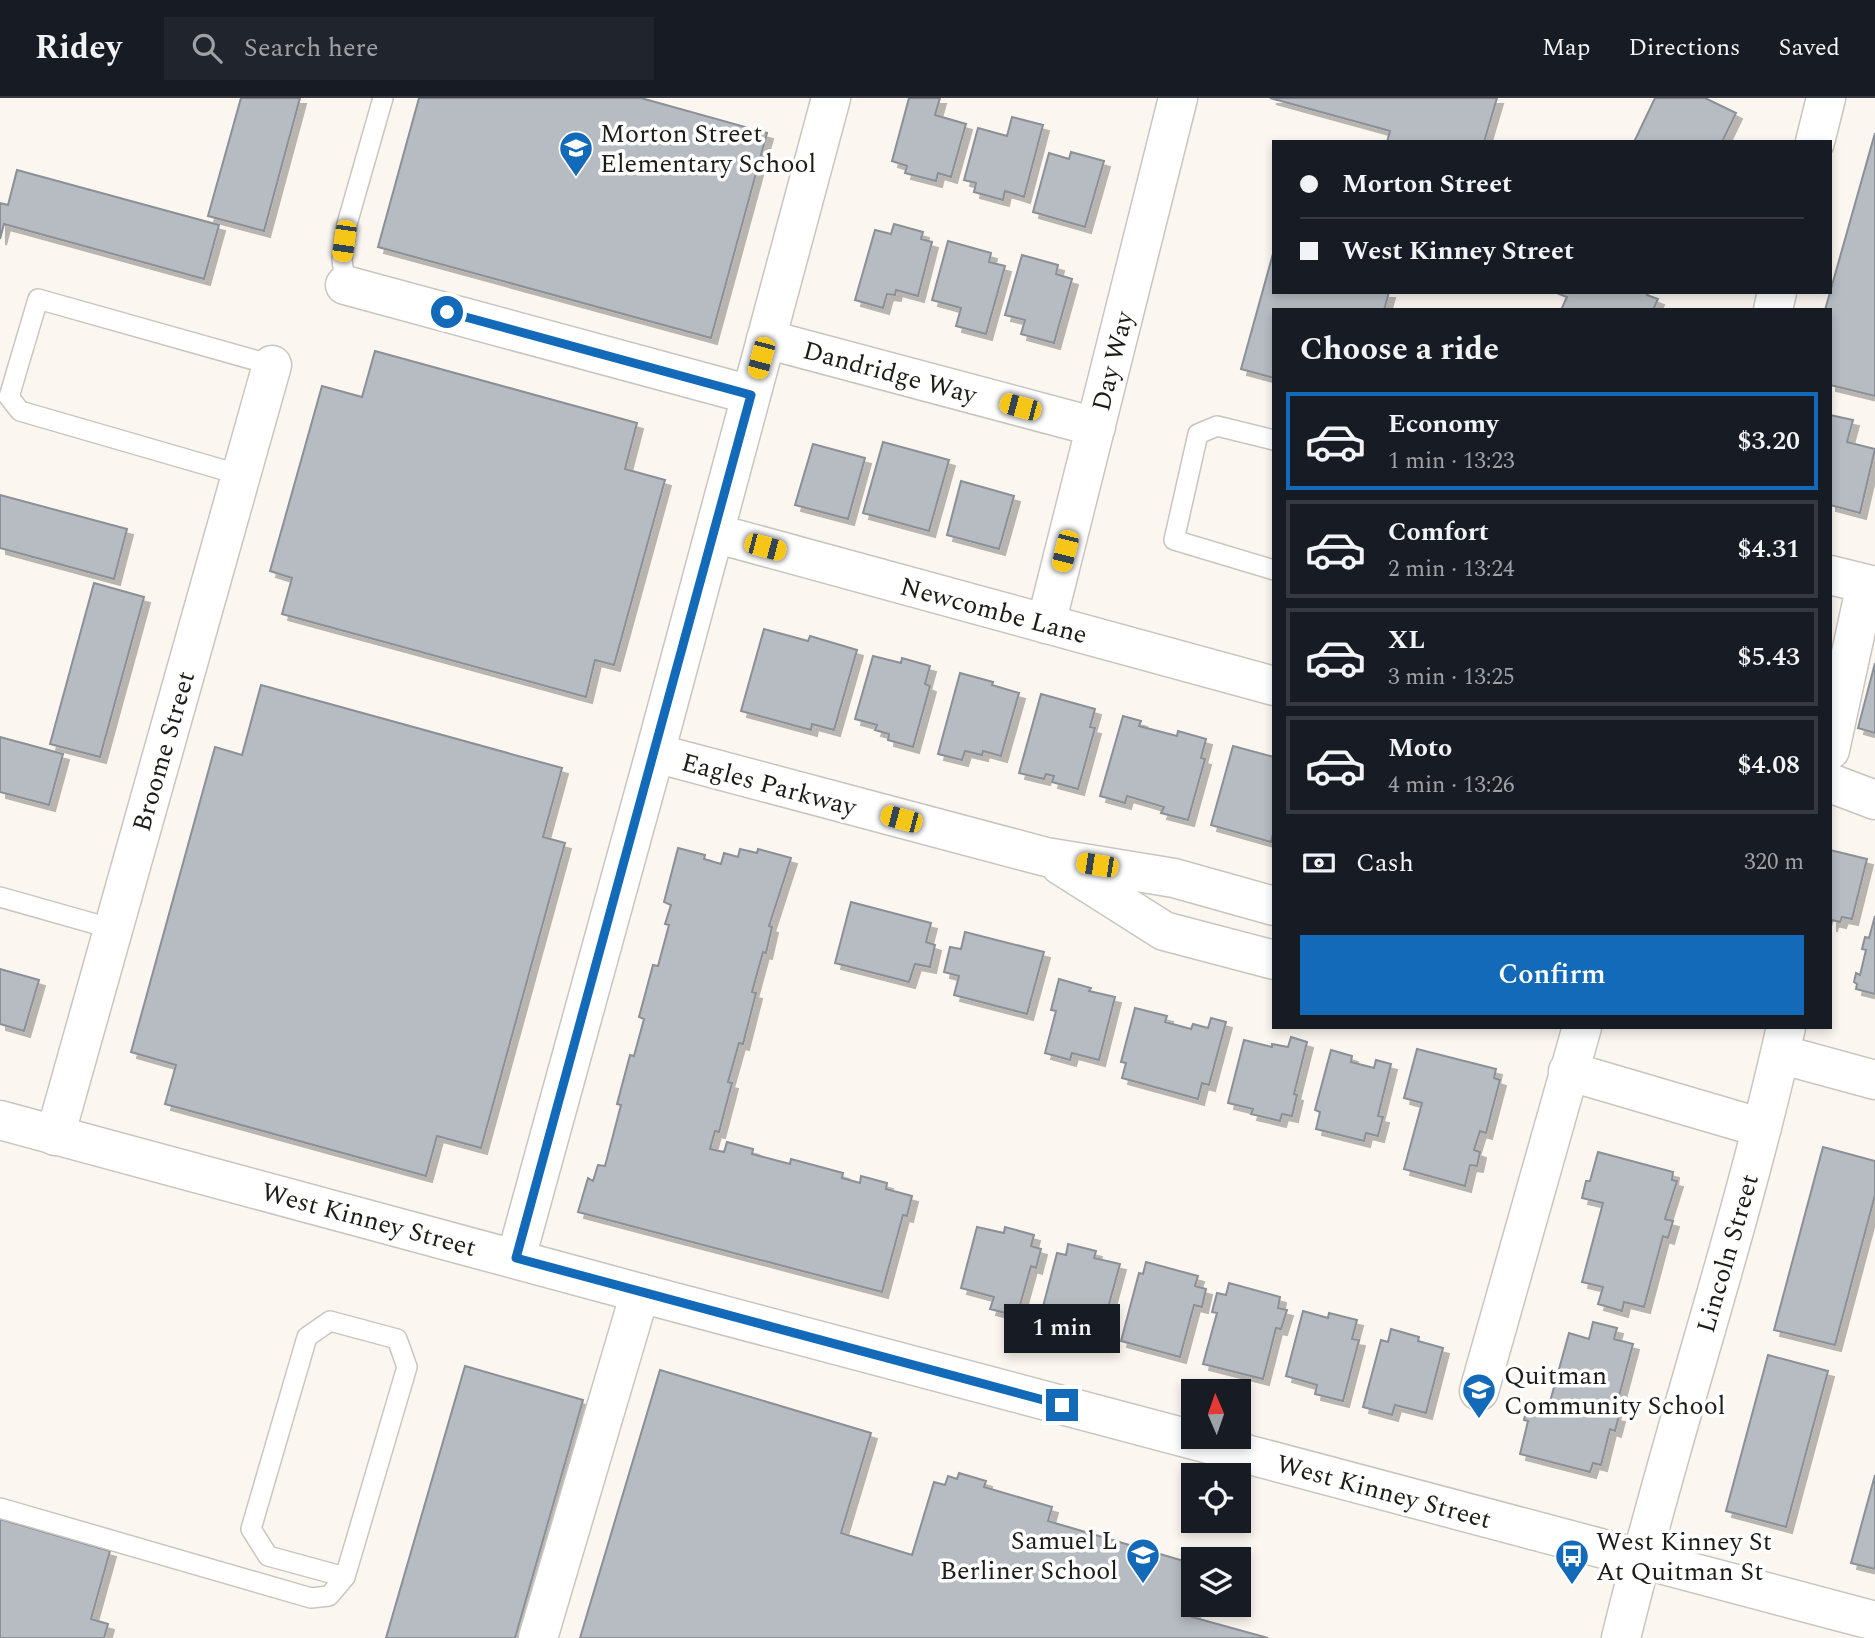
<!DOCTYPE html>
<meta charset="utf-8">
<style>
:root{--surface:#171b24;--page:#20242c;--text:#f1f3f6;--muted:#9ea1a6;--line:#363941;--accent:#136ab8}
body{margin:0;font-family:Spectral,serif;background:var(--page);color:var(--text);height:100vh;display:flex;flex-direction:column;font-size:26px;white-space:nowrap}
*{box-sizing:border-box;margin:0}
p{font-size:23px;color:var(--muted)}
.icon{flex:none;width:38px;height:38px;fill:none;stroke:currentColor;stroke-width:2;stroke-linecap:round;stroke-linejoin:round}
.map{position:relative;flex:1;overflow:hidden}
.panel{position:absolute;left:1272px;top:210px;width:560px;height:721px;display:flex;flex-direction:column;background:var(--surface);border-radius:0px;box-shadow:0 4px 10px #0003}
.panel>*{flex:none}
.hud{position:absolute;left:1272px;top:42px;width:560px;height:154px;border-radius:0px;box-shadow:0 4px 10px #0003;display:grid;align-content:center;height:154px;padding:0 28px;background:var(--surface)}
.needle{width:46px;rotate:358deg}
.fabs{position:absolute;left:1181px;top:1281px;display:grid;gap:14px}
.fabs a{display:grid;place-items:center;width:70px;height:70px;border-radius:0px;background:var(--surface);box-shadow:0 4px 10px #0003;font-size:35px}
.end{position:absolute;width:32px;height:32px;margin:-16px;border:9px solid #136ab8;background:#fff;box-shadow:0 0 0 4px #fff}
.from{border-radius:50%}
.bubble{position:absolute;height:49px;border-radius:0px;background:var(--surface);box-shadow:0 4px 10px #0003;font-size:23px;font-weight:600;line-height:49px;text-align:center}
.car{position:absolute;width:21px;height:42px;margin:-21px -10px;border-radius:9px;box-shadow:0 0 5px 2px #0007;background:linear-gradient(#f5c518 24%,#345 0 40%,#f5c518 0 76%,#345 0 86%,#f5c518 0)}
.hud b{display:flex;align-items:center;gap:24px;height:66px;font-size:26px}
.hud b+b{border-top:2px solid var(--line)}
.hud i{width:18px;height:18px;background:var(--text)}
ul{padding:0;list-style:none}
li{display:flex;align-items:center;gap:21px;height:98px;margin:0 14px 10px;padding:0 14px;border:4px solid var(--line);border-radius:0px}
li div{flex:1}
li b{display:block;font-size:26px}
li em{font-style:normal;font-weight:600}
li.on{border-color:var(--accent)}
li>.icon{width:63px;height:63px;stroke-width:1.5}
h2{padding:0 28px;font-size:32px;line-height:84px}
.pay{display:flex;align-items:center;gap:18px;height:77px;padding:0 28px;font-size:26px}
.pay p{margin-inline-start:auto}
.primary-button{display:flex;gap:14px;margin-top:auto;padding:14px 28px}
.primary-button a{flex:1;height:80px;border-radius:0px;background:var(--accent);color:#fff;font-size:28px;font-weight:600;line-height:80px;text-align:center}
header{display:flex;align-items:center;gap:42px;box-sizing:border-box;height:98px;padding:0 35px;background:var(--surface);border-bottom:2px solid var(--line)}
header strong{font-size:33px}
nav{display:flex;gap:38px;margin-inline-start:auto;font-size:24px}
.search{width:490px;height:63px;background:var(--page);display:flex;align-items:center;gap:18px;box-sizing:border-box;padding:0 24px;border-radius:0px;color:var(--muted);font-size:26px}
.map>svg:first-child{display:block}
.building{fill:#b7bcc2;stroke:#8b9096;stroke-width:2;filter:url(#shadow)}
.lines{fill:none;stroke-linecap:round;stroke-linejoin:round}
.service-casing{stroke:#c9c5bf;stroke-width:22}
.minor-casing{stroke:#c9c5bf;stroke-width:41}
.tertiary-casing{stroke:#c9c5bf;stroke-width:41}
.service{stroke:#fff;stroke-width:19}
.minor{stroke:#fff;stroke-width:38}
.tertiary{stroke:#fff;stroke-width:38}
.route{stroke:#136ab8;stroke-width:9}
.labels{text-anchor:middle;stroke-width:7;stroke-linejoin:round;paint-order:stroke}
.poi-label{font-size:26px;fill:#1e1c1a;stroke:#fff;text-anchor:start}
.street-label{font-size:26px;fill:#1e1c1a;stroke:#fff}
</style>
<header>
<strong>Ridey</strong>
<div class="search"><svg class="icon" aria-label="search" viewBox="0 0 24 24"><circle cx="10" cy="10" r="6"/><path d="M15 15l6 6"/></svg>Search here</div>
<nav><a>Map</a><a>Directions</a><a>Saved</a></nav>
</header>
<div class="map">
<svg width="1875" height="1540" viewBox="0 0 1875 1540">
<defs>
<filter id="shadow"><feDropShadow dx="6" dy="6" stdDeviation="0" flood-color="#0004"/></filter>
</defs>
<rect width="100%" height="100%" fill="#fbf6f0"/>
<path class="building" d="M241 0H300L264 133 208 118Z
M419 0H641L767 35 711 240 378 149Z
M909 0H940L935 17 966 26 951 79 938 75 936 83 905 75 907 68 892 63Z
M1270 0H1497L1484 44H1387L1390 33Z
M1655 0H1705L1736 15 1722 44H1634Z
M1012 19 1043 27 1024 99 1005 93 1003 102 974 94 976 85 964 82 978 30 1007 38Z
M1875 35V298L1830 287V212H1825Z
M1071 54 1104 63 1085 129 1033 114 1049 55 1069 61Z
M17 72 219 127 204 181 4 126 0 141V105L8 107Z
M894 126 923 134 921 141 932 144 918 198 896 192 895 197 887 196 883 210 855 202 875 132 891 136Z
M948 143 991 155 989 164 1005 168 986 236 956 228 961 210 932 202Z
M1274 152V194H1389L1384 212H1274V280L1241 271Z
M1022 157 1058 167 1056 176 1072 181 1054 245 1021 236 1025 222 1005 217Z
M1560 194H1649L1647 197 1658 201 1653 212H1561L1567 199 1559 196Z
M375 253 637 325 625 371 665 382 614 567 595 562 586 599 282 516 292 480 270 473 322 288 362 299Z
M1830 317 1853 322 1847 344 1875 351 1860 415 1830 407Z
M883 344 949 362 929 433 863 415Z
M813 346 865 360 848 421 795 407Z
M961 383 1014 398 999 451 947 437Z
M0 397 127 431 114 481 0 450Z
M94 485 144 499 100 659 50 646Z
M764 531 808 543 810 538 857 552 834 632 812 626 811 632 741 613Z
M873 558 901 565 902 560 930 568 925 586 930 588 913 649 888 642 889 636 875 632 877 627 855 621Z
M1875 565V635L1858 630Z
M960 575 993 584 992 587 1019 595 1001 658 983 653 982 657 965 653 962 662 938 656Z
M261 587 562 670 543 739 565 745 481 1050 437 1038 426 1078 165 1006 176 967 131 954 215 649 242 657Z
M1041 596 1095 611 1090 629 1095 630 1078 691 1052 684 1054 678 1046 676 1044 681 1019 675Z
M1123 618 1141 623 1139 628 1177 638 1178 633 1206 641 1201 660 1205 661 1188 722 1161 715 1164 709 1127 698 1125 705 1100 698Z
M0 639 63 656 49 707 0 694Z
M1233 648 1274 659V732L1271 744 1211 727Z
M678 750 705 757 704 761 721 766 724 755 738 759 740 751 757 755 758 751 791 760 769 828 772 829 766 855 763 854 752 894 756 895 743 946 739 945 728 984 732 985 719 1034 715 1033 710 1051 724 1054 727 1044 753 1051 752 1056 790 1066 791 1061 843 1075 842 1080 860 1085 861 1078 887 1085 886 1091 912 1098 907 1118 903 1117 882 1194 578 1114 588 1080 593 1083 598 1067 605 1068 621 1007 617 1006 630 957 634 958 644 921 639 919 653 867 658 868 669 827 665 826 671 807 664 804Z
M1830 752 1867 761 1852 821 1842 819 1840 824 1832 822 1831 828Z
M851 804 931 825 926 844 935 847 930 869 915 866 909 884 835 865Z
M1875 818V896L1856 891 1857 886 1854 884 1856 875 1860 877 1866 852 1862 851 1865 839 1869 840Z
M965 834 1044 854 1027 916 954 897 959 878 944 874 950 849 961 851Z
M0 871 39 882 24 933 0 926Z
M1059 881 1091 890 1089 893 1115 899 1099 962 1072 955 1070 962 1045 955 1056 913 1051 912Z
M1135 910 1167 918 1165 924 1191 931 1193 926 1208 930 1211 920 1226 924 1209 987 1202 985 1198 1001 1122 980 1126 965 1121 964Z
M1291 939 1307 944 1294 996 1297 997 1292 1018 1282 1016 1280 1023 1251 1016 1253 1011 1228 1005 1244 942 1272 949V946L1288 949Z
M1417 951 1496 971 1494 980 1500 982 1486 1035 1480 1033 1474 1052 1480 1054 1477 1068 1470 1067 1465 1088 1404 1071 1422 1005 1404 1000Z
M1331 952 1352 958 1351 964 1374 970 1376 962 1391 966 1378 1018 1383 1019 1378 1038 1366 1035 1364 1043 1316 1031 1320 1014 1315 1012Z
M1823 1049 1875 1063V1097L1835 1247 1774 1232Z
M1598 1054 1673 1074 1672 1082 1677 1083 1665 1121 1673 1123 1668 1140 1663 1138 1644 1209 1624 1204 1622 1213 1598 1206 1603 1189 1582 1184 1603 1105 1582 1100 1586 1083H1590Z
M977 1129 1004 1135 1005 1129 1034 1137 1031 1148 1041 1151 1036 1170 1031 1168 1017 1218 990 1211 994 1199 961 1190Z
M1068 1146 1096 1153 1094 1160 1120 1166 1103 1228 1070 1220 1067 1232 1039 1224 1057 1155 1066 1157Z
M1146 1164 1198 1178 1195 1188 1206 1191 1202 1209 1194 1207 1180 1259 1121 1243 1139 1175 1143 1176Z
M1229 1185 1280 1199 1278 1210 1287 1212 1281 1231 1276 1230 1263 1281 1203 1266 1217 1215 1212 1214 1217 1195 1226 1197Z
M1303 1213 1328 1220 1329 1215 1357 1222 1352 1241 1359 1242 1343 1303 1315 1296 1317 1287 1286 1278Z
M1593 1224 1617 1230 1614 1241 1633 1246 1614 1317 1619 1318 1615 1333 1610 1331 1601 1367 1593 1365 1590 1374 1520 1356 1528 1323 1524 1322 1528 1306 1548 1311 1569 1235 1589 1241Z
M1391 1231 1419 1239 1418 1243 1443 1250 1426 1315 1395 1307 1392 1317 1363 1309 1381 1242 1388 1244Z
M1768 1257 1828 1273 1786 1429 1726 1413Z
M465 1268 583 1302 515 1540H386Z
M660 1272 871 1335 841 1435 912 1457 934 1384 945 1387 948 1378 957 1381 959 1375 986 1383 984 1389 1052 1409 1048 1423 1194 1466V1507H1196L1192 1519 1268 1540H580Z
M1875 1377V1471L1851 1465Z
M0 1421 110 1453 91 1521 108 1526 104 1540H0Z"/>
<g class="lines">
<g class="service-casing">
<path id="service" d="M345 187 342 161 347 126 383 0
M1274 342 1217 328 1198 336 1174 442 1274 472
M241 377 20 313 9 299 38 201 272 267
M0 799 113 831
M0 1410 311 1500 329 1498 345 1479 407 1269 397 1241 330 1223 307 1239 251 1431 268 1458 345 1479"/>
</g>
<g class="minor-casing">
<path id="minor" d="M1815 44 1826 0
M345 187 751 297
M1773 212 1777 194
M766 241 1096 329
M714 435 1274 588
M1830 477 1875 488
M1046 526 1178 0
M1830 652 1866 486
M655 655 1046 759 1174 780 1274 808
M1830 685 1875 702
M1060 767 1164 833 1274 862
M1780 956 1875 982
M1568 973 1762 1030
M55 1038 272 267
M516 1160 655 655 831 0
M1479 1293 1582 929
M538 1540 640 1195
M1621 1540C1671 1335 1740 1135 1786 929"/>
</g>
<g class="tertiary-casing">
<path id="tertiary" d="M0 1022 640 1195 1875 1523"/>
</g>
<use href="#service" class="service"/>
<use href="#minor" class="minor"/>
<use href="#tertiary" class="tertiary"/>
</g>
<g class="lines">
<path class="route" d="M447 214 751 297 516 1160 1062 1307"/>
</g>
<defs>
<g id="school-pin" transform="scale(1.75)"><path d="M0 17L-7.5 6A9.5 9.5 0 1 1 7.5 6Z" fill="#136ab8" stroke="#fff"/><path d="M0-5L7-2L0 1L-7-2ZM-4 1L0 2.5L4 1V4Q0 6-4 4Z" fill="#fff"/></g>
<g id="bus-pin" transform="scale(1.75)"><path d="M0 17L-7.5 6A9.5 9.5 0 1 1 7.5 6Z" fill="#136ab8" stroke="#fff"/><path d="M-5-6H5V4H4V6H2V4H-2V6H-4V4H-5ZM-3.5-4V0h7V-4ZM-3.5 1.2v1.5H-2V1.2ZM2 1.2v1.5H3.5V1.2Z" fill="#fff"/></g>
</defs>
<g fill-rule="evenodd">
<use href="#school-pin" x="576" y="50"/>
<use href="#school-pin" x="1479" y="1292"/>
<use href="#school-pin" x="1143" y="1457"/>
<use href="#bus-pin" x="1572" y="1458"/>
</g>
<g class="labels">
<g class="poi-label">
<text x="600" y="44">Morton Street<tspan x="600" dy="30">Elementary School</tspan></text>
<text x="1504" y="1286">Quitman<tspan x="1504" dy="30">Community School</tspan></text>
<text x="1118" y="1451" text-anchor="end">Samuel L<tspan x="1118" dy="30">Berliner School</tspan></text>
<text x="1596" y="1452">West Kinney St<tspan x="1596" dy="30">At Quitman St</tspan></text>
</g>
<g class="street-label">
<text transform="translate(1112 263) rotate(-76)" y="9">Day Way</text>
<text transform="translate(890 274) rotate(15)" y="9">Dandridge Way</text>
<text transform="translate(994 512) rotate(15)" y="9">Newcombe Lane</text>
<text transform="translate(163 653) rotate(-74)" y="9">Broome Street</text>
<text transform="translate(769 686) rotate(15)" y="9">Eagles Parkway</text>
<text transform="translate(369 1121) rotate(15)" y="9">West Kinney Street</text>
<text transform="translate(1727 1155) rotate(-74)" y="9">Lincoln Street</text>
<text transform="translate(1384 1393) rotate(15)" y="9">West Kinney Street</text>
</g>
</g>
</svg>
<div class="fabs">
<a><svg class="needle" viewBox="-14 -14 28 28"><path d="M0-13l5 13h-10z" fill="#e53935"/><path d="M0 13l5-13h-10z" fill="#9ea1a6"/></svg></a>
<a><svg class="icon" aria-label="locate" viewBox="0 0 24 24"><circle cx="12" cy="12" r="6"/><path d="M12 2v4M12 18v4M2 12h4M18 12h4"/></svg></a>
<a><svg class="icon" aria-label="layers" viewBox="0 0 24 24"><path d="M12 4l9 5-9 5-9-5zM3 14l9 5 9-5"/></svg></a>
</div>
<i class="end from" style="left:447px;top:214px"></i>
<i class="end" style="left:1062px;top:1307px"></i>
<div class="bubble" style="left:1004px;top:1206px;width:116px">1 min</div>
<i class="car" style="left:344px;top:143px;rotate:188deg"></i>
<i class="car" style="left:761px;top:260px;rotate:195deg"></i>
<i class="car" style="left:1020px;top:309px;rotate:285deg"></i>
<i class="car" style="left:765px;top:449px;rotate:105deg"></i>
<i class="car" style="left:1065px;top:453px;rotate:194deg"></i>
<i class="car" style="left:901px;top:721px;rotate:285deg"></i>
<i class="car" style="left:1097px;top:767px;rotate:279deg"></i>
<div class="hud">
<b><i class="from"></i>Morton Street</b>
<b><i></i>West Kinney Street</b>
</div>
<section class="panel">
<h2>Choose a ride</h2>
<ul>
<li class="on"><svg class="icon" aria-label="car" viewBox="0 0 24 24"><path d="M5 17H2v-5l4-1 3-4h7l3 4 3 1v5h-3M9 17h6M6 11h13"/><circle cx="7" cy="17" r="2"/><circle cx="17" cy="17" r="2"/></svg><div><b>Economy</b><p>1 min · 13:23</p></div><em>$3.20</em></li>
<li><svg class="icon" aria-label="car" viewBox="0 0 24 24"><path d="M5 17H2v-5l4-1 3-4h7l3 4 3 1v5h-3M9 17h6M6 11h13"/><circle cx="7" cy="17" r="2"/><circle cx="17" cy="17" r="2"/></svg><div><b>Comfort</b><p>2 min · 13:24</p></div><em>$4.31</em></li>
<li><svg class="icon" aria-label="car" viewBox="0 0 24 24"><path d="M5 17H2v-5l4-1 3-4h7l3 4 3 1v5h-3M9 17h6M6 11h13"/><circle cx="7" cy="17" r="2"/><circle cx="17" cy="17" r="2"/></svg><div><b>XL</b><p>3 min · 13:25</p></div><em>$5.43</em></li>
<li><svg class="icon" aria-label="car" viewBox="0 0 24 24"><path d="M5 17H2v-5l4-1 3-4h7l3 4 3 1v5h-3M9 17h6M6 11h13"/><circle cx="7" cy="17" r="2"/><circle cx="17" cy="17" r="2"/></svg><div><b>Moto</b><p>4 min · 13:26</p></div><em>$4.08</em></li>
</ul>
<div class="pay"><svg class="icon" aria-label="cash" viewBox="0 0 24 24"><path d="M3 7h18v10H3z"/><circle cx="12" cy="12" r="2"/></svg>Cash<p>320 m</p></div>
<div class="primary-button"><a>Confirm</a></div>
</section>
</div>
